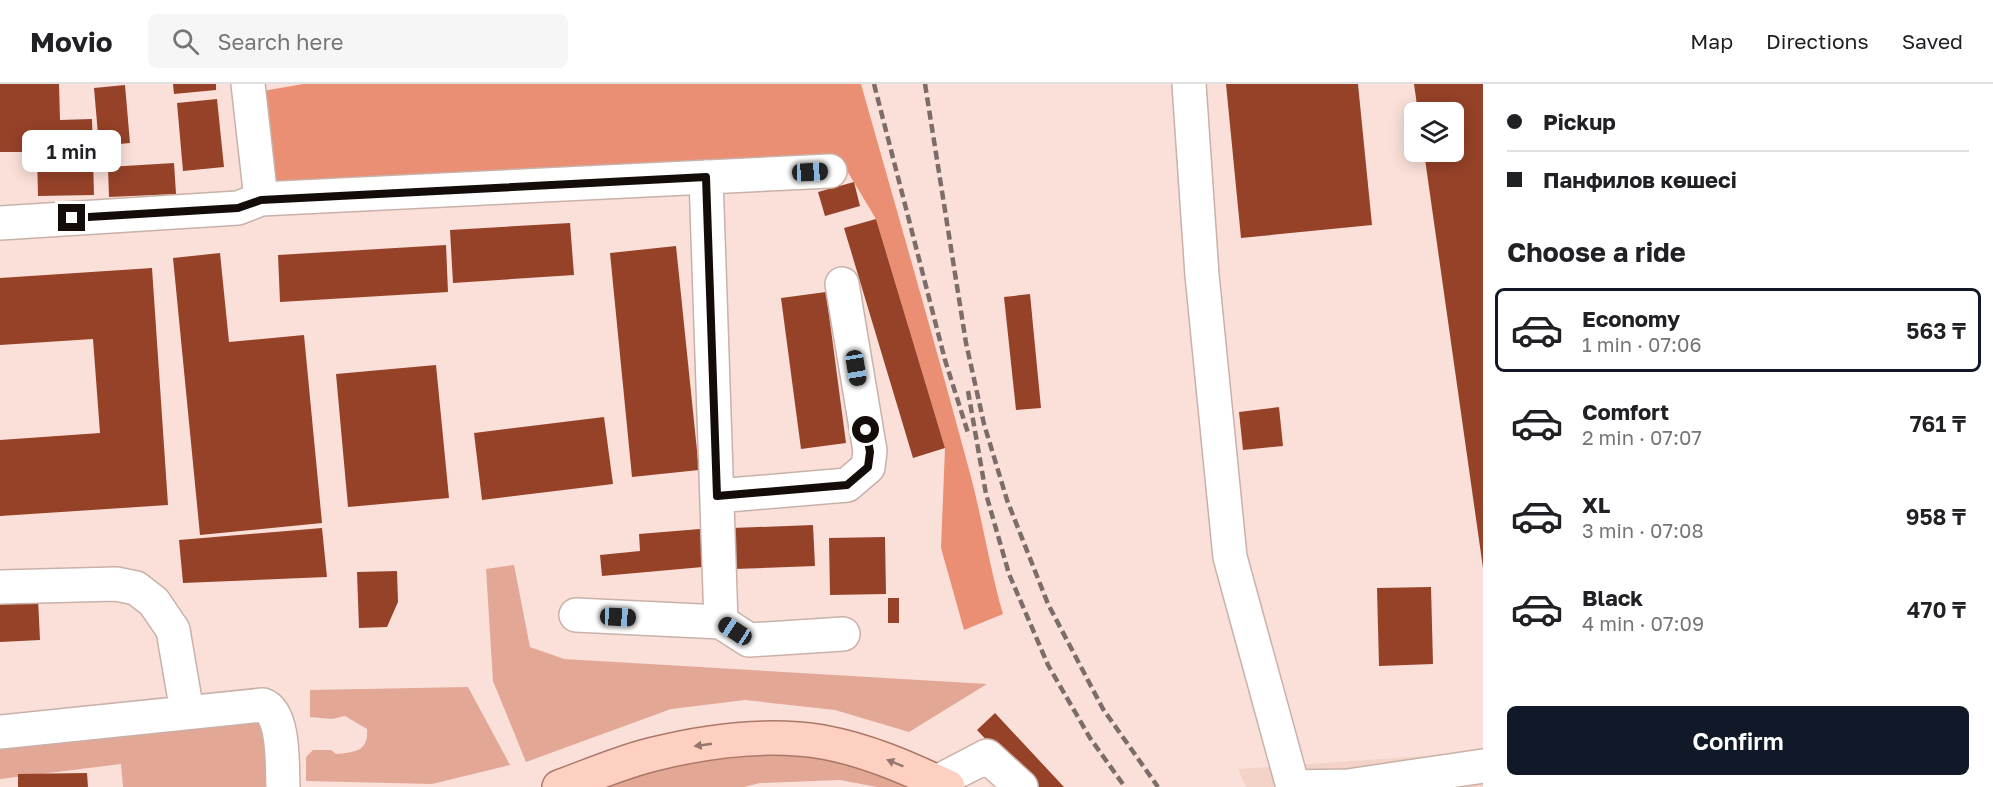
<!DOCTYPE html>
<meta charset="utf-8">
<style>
:root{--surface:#fff;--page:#f6f6f6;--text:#202124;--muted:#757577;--line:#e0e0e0;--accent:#111827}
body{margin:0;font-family:"Golos Text",sans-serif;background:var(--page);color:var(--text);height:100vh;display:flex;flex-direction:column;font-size:22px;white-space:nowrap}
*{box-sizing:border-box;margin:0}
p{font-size:20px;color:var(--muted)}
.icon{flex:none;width:33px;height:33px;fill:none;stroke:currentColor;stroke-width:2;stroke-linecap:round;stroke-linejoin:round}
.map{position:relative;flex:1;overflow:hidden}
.panel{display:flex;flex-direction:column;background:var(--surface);width:510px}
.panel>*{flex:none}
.guide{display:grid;align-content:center;height:132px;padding:0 24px;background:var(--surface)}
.tools{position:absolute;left:1404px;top:18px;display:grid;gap:12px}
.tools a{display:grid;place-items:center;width:60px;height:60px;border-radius:9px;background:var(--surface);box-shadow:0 3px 15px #0003;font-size:30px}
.end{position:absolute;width:27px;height:27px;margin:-14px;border:8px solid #140c09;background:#fff;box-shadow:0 0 0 3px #fff}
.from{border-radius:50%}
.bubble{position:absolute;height:42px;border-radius:9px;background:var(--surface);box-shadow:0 3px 15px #0003;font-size:20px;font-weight:600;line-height:42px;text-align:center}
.car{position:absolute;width:18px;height:36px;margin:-18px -9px;border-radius:8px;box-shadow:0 0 4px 2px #0007;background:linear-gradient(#222 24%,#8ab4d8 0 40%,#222 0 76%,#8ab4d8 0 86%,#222 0)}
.guide b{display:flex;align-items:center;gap:21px;height:57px;font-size:22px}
.guide b+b{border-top:2px solid var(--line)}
.guide i{width:15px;height:15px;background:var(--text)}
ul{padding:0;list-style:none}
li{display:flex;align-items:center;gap:18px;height:84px;margin:0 12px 9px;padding:0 12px;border:3px solid transparent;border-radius:9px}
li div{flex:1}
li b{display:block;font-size:22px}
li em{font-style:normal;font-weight:600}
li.active{border-color:var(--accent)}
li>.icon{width:54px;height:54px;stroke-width:1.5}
h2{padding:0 24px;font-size:27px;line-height:72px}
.primary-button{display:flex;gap:12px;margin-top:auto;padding:12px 24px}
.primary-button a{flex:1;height:69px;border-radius:9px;background:var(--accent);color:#fff;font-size:24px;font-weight:600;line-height:69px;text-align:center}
header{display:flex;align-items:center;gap:36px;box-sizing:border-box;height:84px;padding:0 30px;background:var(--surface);border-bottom:2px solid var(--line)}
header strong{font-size:28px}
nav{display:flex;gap:33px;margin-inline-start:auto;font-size:21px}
.search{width:420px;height:54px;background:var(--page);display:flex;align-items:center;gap:15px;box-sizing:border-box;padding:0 21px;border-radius:9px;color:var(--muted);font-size:22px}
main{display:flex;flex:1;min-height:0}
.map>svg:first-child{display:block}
.built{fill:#f3d2c8}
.green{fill:#e2a795}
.forest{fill:#ea8f73}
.building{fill:#964229}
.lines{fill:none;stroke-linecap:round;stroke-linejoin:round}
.minor-casing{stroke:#c9b1a9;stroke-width:36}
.major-casing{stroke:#ab7767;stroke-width:36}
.minor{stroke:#fff;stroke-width:33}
.major{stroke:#fdd0c2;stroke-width:33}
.rail{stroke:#7d6d68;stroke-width:4.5;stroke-dasharray:9 4.5;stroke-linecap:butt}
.oneway{fill:#94786f}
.route{stroke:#140c09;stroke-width:8}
</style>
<header>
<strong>Movio</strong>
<div class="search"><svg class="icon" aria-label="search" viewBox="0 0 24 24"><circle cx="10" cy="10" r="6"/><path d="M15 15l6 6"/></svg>Search here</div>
<nav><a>Map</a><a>Directions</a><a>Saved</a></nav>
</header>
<main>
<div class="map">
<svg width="1483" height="703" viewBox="0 0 1483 703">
<rect width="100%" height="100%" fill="#fae0d9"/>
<path class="built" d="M1483 666V703H1246L1238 685 1454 670Z"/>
<path class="green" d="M514 481 530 563 564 575 987 600 909 648 835 626 745 616 671 625 526 678 493 597 486 485Z
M468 603 510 681 432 700 306 697V673L313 666H331L336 670C354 668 369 668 367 645L345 632 332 635 310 633V606Z
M259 639 276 654 279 703H123L121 680 0 695V656Z
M795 669 836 672 927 703H877L840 696 760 699 744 703H608L641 690 723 673Z"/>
<path class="forest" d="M303 0H861C898 131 936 262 971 393 983 439 990 485 1003 530L964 546 941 464 945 364 876 135 840 75 275 103 263 7Z"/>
<path class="building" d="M0 0H59L60 36 92 35 94 111 38 112 37 68H0Z
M173 0H216V6L174 10Z
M1226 0H1358L1372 141 1241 154Z
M1414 0H1483V484L1424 68H1454V28H1418Z
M125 1 130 59 99 62 94 4Z
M217 15 224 83 183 87 177 19Z
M174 79 176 110 109 113 108 83Z
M854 98 860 122 825 132 818 108Z
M876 135 945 364 913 374 844 144Z
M570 139 574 191 453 199 450 146Z
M446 161 448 208 280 218 278 171Z
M676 162 699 386 632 393 610 169Z
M220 169 229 258 304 251 322 439 200 451 173 174Z
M152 184 168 421 0 432V356L100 349 93 255 0 261V194Z
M826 208 846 359 801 365 781 214Z
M1030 210 1041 324 1016 326 1004 213Z
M436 281 449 414 348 423 336 290Z
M1279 323 1283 362 1243 366 1239 328Z
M604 333 613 400 482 416 474 349Z
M813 441 815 482 734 485 732 444Z
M322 444 327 493 183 499 179 456Z
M700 445 703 483 602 492 600 471 640 467 639 450Z
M885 453 886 510 830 511 829 454Z
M397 487 398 518 387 543 359 544 357 488Z
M1431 503 1433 580 1379 582 1377 504Z
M888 514H899V539H888Z
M38 515 40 556 0 558V517Z
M995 629 1064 703H1031L977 646Z
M87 689 88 703H18V690Z"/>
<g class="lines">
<g class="minor-casing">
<path id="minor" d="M248 0 261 115
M1189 0 1202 191 1230 473 1293 703 1348 702 1483 682
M706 93 721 538 749 556 843 550
M0 139 238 124 261 115 830 87
M717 412 847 401 868 383 870 367 842 200
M0 503 116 500 136 504 154 518 173 546 187 628
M576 531 721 538
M0 648 263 621C285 629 282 683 283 703
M937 698 987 672 1021 703"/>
</g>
<g class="major-casing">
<path id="major" d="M559 703C589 692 619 679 650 671 705 657 768 649 823 658 867 666 908 684 948 703"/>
</g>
<use href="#minor" class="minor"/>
<use href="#major" class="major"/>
<path class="rail" d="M874 0 945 276 969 352
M925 0 966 259 984 340 1007 416 1048 520 1103 625 1158 703
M968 307 986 410 1009 490 1048 581 1090 654 1125 703"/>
</g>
<defs><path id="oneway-solid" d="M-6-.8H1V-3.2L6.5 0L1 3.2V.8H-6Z" transform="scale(1.5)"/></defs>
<g class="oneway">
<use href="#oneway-solid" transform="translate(703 661) rotate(172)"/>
<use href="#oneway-solid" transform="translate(895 679) rotate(-158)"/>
</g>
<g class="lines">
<path class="route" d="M72 134 238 124 261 116 706 93 717 412 847 401 868 383 870 368 866 346"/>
</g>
</svg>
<div class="tools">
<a><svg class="icon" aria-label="layers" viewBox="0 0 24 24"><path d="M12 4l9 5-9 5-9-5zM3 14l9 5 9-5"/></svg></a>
</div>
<i class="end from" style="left:866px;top:346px"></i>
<i class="end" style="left:72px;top:134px"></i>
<div class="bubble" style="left:22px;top:46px;width:99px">1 min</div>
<i class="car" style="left:810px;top:88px;rotate:87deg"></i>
<i class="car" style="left:856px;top:284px;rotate:171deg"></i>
<i class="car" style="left:618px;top:533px;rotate:93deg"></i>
<i class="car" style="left:735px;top:547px;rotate:303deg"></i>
</div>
<section class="panel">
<div class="guide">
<b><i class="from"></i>Pickup</b>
<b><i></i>Панфилов көшесі</b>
</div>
<h2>Choose a ride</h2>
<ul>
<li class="active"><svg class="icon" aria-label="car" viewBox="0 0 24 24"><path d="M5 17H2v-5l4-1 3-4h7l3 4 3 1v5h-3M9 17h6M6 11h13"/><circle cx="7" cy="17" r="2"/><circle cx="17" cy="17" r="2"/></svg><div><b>Economy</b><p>1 min · 07:06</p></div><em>563 ₸</em></li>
<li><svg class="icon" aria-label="car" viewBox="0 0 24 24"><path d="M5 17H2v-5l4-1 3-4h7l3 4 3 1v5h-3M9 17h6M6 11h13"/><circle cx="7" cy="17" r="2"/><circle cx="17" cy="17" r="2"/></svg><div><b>Comfort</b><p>2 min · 07:07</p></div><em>761 ₸</em></li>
<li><svg class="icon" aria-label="car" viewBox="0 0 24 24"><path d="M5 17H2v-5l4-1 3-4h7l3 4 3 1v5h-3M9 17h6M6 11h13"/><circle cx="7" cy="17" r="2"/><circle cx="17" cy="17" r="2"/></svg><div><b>XL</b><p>3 min · 07:08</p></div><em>958 ₸</em></li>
<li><svg class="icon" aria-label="car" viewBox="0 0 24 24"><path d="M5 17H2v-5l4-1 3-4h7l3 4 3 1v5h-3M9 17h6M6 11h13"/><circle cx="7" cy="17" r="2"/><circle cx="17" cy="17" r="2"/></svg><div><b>Black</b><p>4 min · 07:09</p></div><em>470 ₸</em></li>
</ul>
<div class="primary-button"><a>Confirm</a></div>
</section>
</main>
